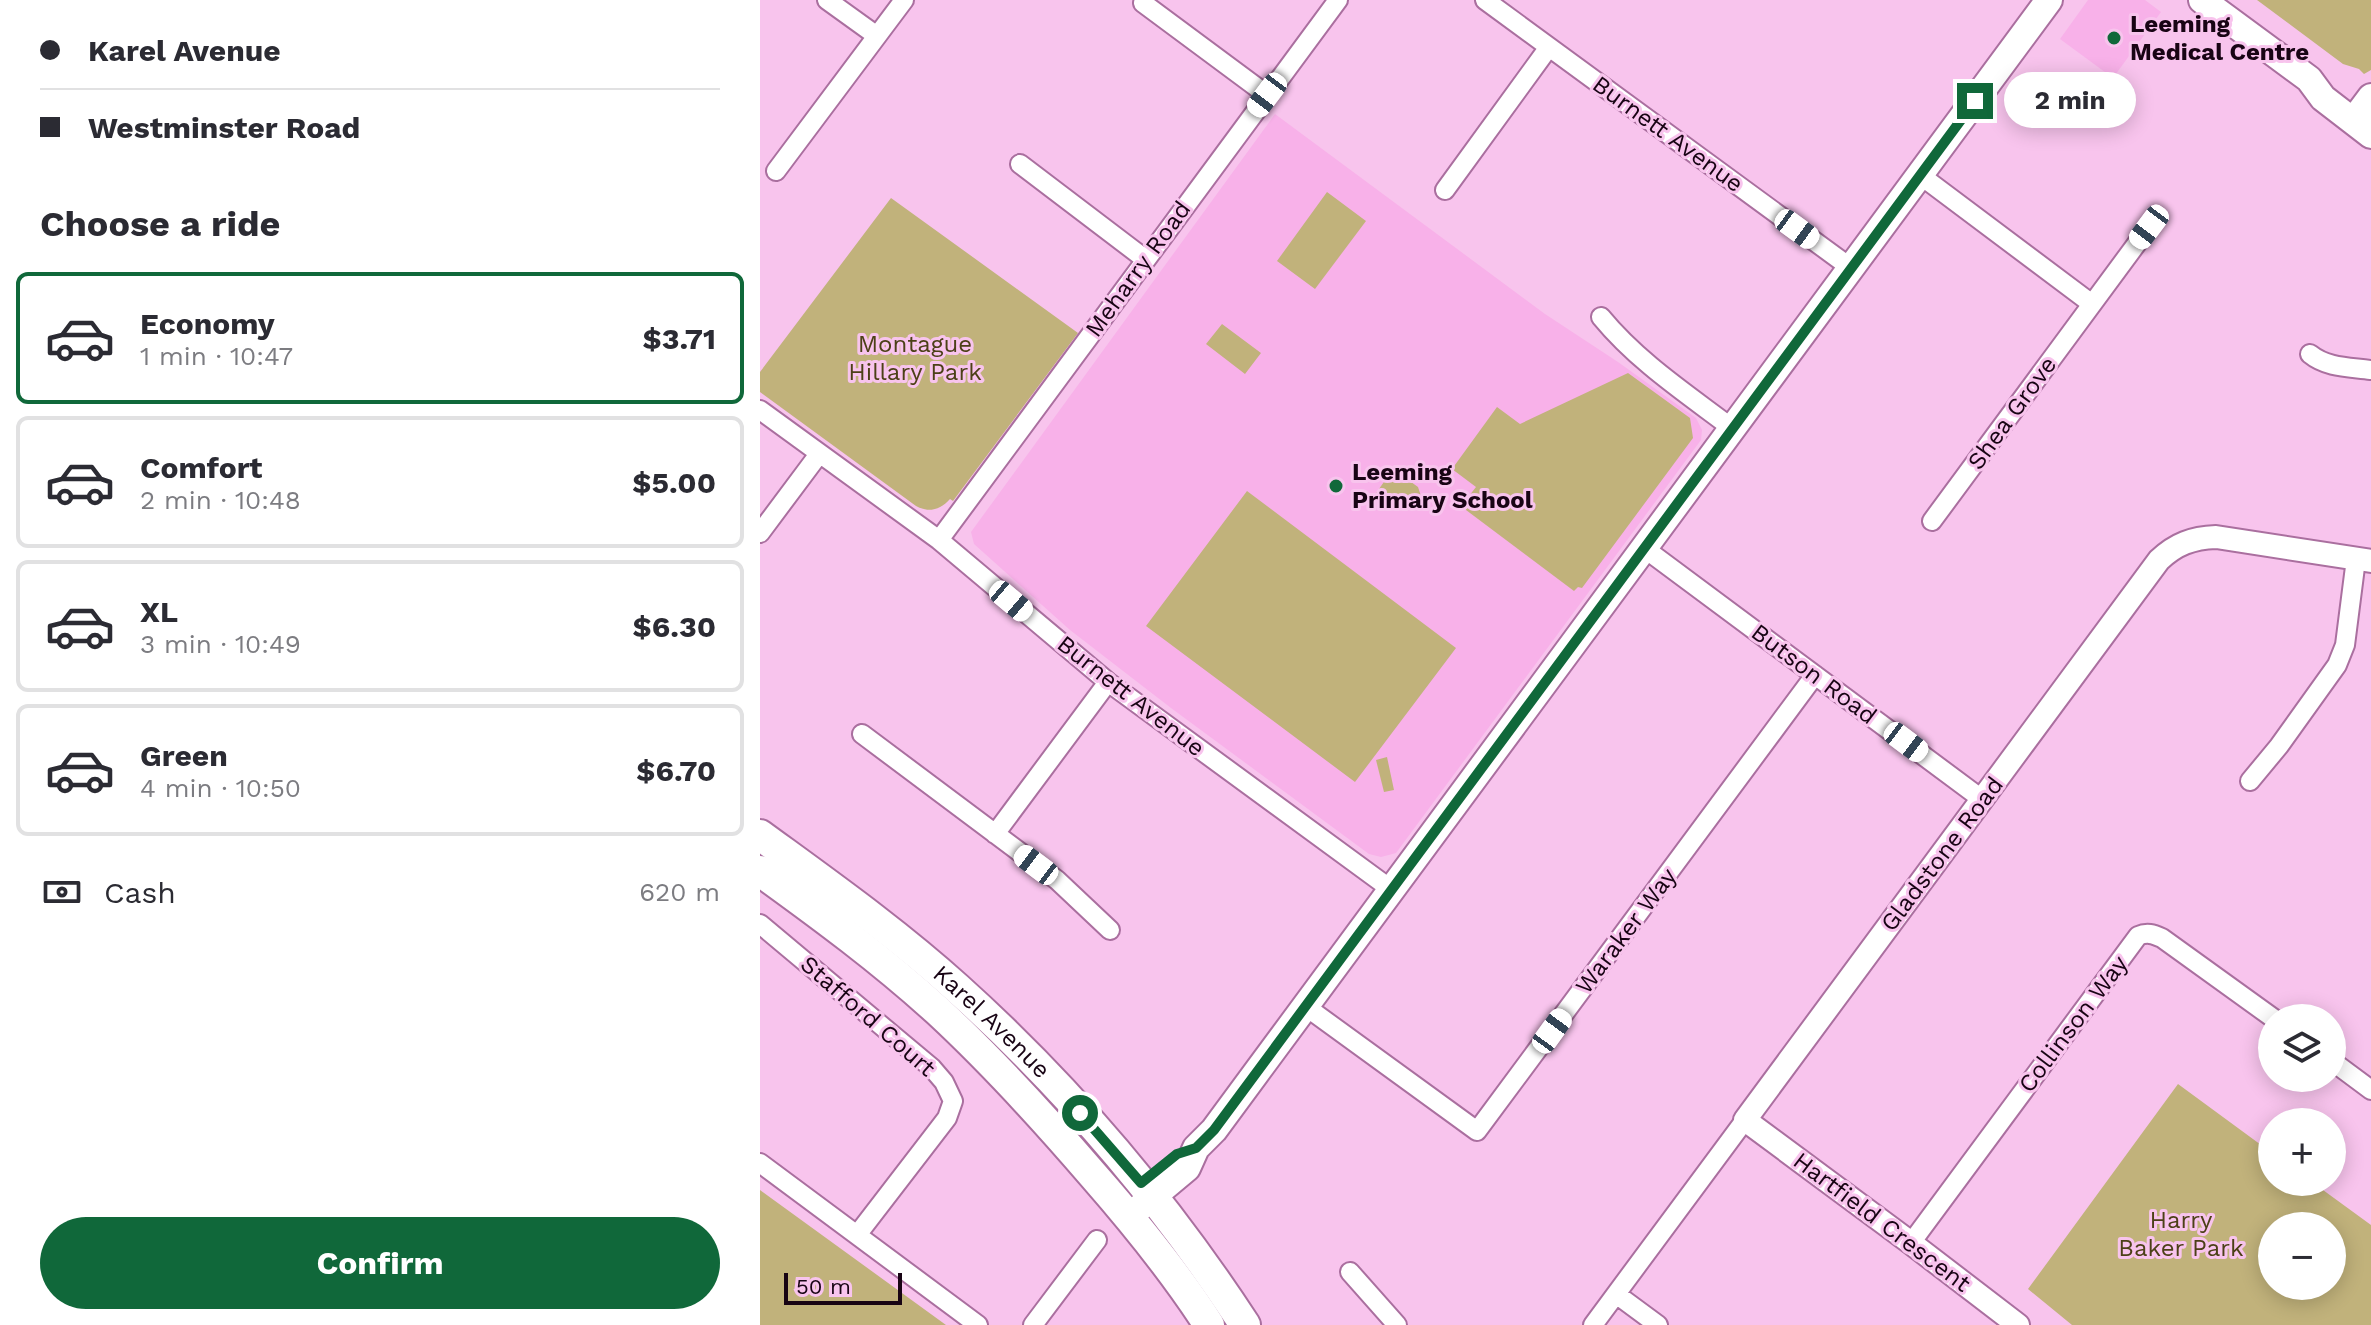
<!DOCTYPE html>
<meta charset="utf-8">
<style>
:root{--surface:#fff;--page:#f2f2f3;--text:#2b2b33;--muted:#7c7c81;--line:#e1e1e2;--accent:#10683a}
body{margin:0;font-family:"Work Sans",sans-serif;background:var(--page);color:var(--text);height:100vh;display:flex;flex-direction:column;font-size:30px;white-space:nowrap}
*{box-sizing:border-box;margin:0}
p{font-size:26px;color:var(--muted)}
.icon{flex:none;width:44px;height:44px;fill:none;stroke:currentColor;stroke-width:2;stroke-linecap:round;stroke-linejoin:round}
.map{position:relative;flex:1;overflow:hidden}
.sheet{display:flex;flex-direction:column;background:var(--surface);width:760px}
.sheet>*{flex:none}
.hud{display:grid;align-content:center;height:176px;padding:0 40px;background:var(--surface)}
.controls{position:absolute;left:1498px;top:1004px;display:grid;gap:16px}
.controls a{display:grid;place-items:center;width:88px;height:88px;border-radius:50%;background:var(--surface);box-shadow:0 4px 20px #0003;font-size:40px}
.scale{position:absolute;left:24px;bottom:20px;width:118px;box-sizing:border-box;padding-left:8px;border:4px solid #180414;border-top:0;font-size:22px;line-height:28px;white-space:nowrap;color:#180414;-webkit-text-stroke:6px #f8c4ed;paint-order:stroke}
.end{position:absolute;width:36px;height:36px;margin:-18px;border:10px solid #10683a;background:#fff;box-shadow:0 0 0 4px #fff}
.from{border-radius:50%}
.bubble{position:absolute;height:56px;border-radius:28px;background:var(--surface);box-shadow:0 4px 20px #0003;font-size:26px;font-weight:700;line-height:56px;text-align:center}
.car{position:absolute;width:24px;height:48px;margin:-24px -12px;border-radius:10px;box-shadow:0 0 6px 2px #0007;background:linear-gradient(#fff 24%,#345 0 40%,#fff 0 76%,#345 0 86%,#fff 0)}
.hud b{display:flex;align-items:center;gap:28px;height:76px;font-size:30px}
.hud b+b{border-top:2px solid var(--line)}
.hud i{width:20px;height:20px;background:var(--text)}
ul{padding:0;list-style:none}
li{display:flex;align-items:center;gap:24px;height:132px;margin:0 16px 12px;padding:0 24px;border:4px solid var(--line);border-radius:12px}
li div{flex:1}
li b{display:block;font-size:30px}
li em{font-style:normal;font-weight:700}
li.on{border-color:var(--accent)}
li>.icon{width:72px;height:72px;stroke-width:1.5}
h2{padding:0 40px;font-size:36px;line-height:96px}
.pay{display:flex;align-items:center;gap:20px;height:88px;padding:0 40px;font-size:30px}
.pay p{margin-inline-start:auto}
.cta{display:flex;gap:16px;margin-top:auto;padding:16px 40px}
.cta a{flex:1;height:92px;border-radius:48px;background:var(--accent);color:#fff;font-size:32px;font-weight:700;line-height:92px;text-align:center}
main{display:flex;flex:1;min-height:0}
.map>svg:first-child{display:block}
.built{fill:#f8b1e9}
.green{fill:#c1b27b;fill-rule:evenodd}
.lines{fill:none;stroke-linecap:round;stroke-linejoin:round}
.minor-casing{stroke:#aa6f9f;stroke-width:22}
.tertiary-casing{stroke:#aa6f9f;stroke-width:26}
.secondary-casing{stroke:#aa6f9f;stroke-width:30}
.primary-casing{stroke:#aa6f9f;stroke-width:34}
.minor{stroke:#fff;stroke-width:18}
.tertiary{stroke:#fff;stroke-width:22}
.secondary{stroke:#fff;stroke-width:26}
.primary{stroke:#fff;stroke-width:30}
.route{stroke:#10683a;stroke-width:10}
.poi-dot{fill:#10683a;stroke:#f8c4ed;stroke-width:3}
.labels{text-anchor:middle;stroke-width:6;stroke-linejoin:round;paint-order:stroke}
.poi-label{font-size:24px;font-weight:bold;fill:#180414;stroke:#f8c4ed;text-anchor:start}
.street-label{font-size:24px;fill:#180414;stroke:#f8c4ed}
.park-label{font-size:24px;fill:#4c4017;stroke:#f8c4ed}
</style>
<main>
<section class="sheet">
<div class="hud">
<b><i class="from"></i>Karel Avenue</b>
<b><i></i>Westminster Road</b>
</div>
<h2>Choose a ride</h2>
<ul>
<li class="on"><svg class="icon" aria-label="car" viewBox="0 0 24 24"><path d="M5 17H2v-5l4-1 3-4h7l3 4 3 1v5h-3M9 17h6M6 11h13"/><circle cx="7" cy="17" r="2"/><circle cx="17" cy="17" r="2"/></svg><div><b>Economy</b><p>1 min · 10:47</p></div><em>$3.71</em></li>
<li><svg class="icon" aria-label="car" viewBox="0 0 24 24"><path d="M5 17H2v-5l4-1 3-4h7l3 4 3 1v5h-3M9 17h6M6 11h13"/><circle cx="7" cy="17" r="2"/><circle cx="17" cy="17" r="2"/></svg><div><b>Comfort</b><p>2 min · 10:48</p></div><em>$5.00</em></li>
<li><svg class="icon" aria-label="car" viewBox="0 0 24 24"><path d="M5 17H2v-5l4-1 3-4h7l3 4 3 1v5h-3M9 17h6M6 11h13"/><circle cx="7" cy="17" r="2"/><circle cx="17" cy="17" r="2"/></svg><div><b>XL</b><p>3 min · 10:49</p></div><em>$6.30</em></li>
<li><svg class="icon" aria-label="car" viewBox="0 0 24 24"><path d="M5 17H2v-5l4-1 3-4h7l3 4 3 1v5h-3M9 17h6M6 11h13"/><circle cx="7" cy="17" r="2"/><circle cx="17" cy="17" r="2"/></svg><div><b>Green</b><p>4 min · 10:50</p></div><em>$6.70</em></li>
</ul>
<div class="pay"><svg class="icon" aria-label="cash" viewBox="0 0 24 24"><path d="M3 7h18v10H3z"/><circle cx="12" cy="12" r="2"/></svg>Cash<p>620 m</p></div>
<div class="cta"><a>Confirm</a></div>
</section>
<div class="map">
<svg width="1611" height="1325" viewBox="0 0 1611 1325">
<rect width="100%" height="100%" fill="#f8c4ed"/>
<path class="built" d="M1328 0H1385L1401 12 1353 78 1300 39Z
M515 114 785 314 858 362 936 418 942 430 941 440 636 853 621 857 609 854 411 708 310 630 214 544 211 532Z"/>
<path class="green" d="M1497 0H1611V70L1604 74 1599 69 1583 64Z
M567 192 606 221 555 289 517 261Z
M131 198 318 333 193 501 190 499C180 510 169 513 156 506L0 392V372Z
M462 324 501 353 485 374 446 344Z
M868 373 930 418 933 438 822 588 818 587 814 591 706 510 705 501 716 487 692 469 737 407 760 424Z
M633 469 658 487 661 496C644 516 633 509 614 496Z
M487 491 696 648 595 782 386 626Z
M627 757 634 790 624 792 616 760Z
M1418 1084 1512 1153V1182H1552L1611 1225V1325H1312L1268 1289ZM1512 1226H1572V1286H1512Z
M0 1190 186 1325H0Z"/>
<g class="lines">
<g class="minor-casing">
<path id="minor" d="M67 0 117 36
M725 0 1091 268
M383 3 507 95
M260 164 385 259
M16 171 144 0
M1160 175 1332 304
M685 190 789 47
M841 317C878 362 927 394 973 429
M1550 354C1567 368 1590 367 1611 370
M0 410 179 540 348 682 632 890
M1172 521 1389 227
M0 533 59 454
M179 540 578 0
M884 548 1223 800
M102 734 297 880 350 930
M1490 781 1519 746 1577 665 1585 645 1596 559
M235 834 348 682
M0 924 172 1068 184 1082 193 1101 187 1118 97 1235
M545 1006 717 1131 1055 675
M1572 1061 1611 1090
M0 1163 218 1325
M1151 1243 1378 936C1387 932 1393 934 1402 938L1513 1018
M590 1272 637 1325
M856 1294 898 1325
M273 1325 337 1240
M833 1325 985 1120"/>
</g>
<g class="tertiary-casing">
<path id="tertiary" d="M1258 1325 1151 1243 985 1120 1399 560C1416 544 1432 538 1456 537L1611 561"/>
</g>
<g class="secondary-casing">
<path id="secondary" d="M1442 0 1549 79 1563 98 1611 135
M1593 121 1611 97
M378 1209 427 1168 436 1148 454 1130 496 1073 1289 0"/>
</g>
<g class="primary-casing">
<g id="primary">
<path id="s1" d="M0 835C67 884 135 932 197 988 307 1087 404 1201 485 1325"/>
<path d="M0 871C61 915 122 960 178 1011 233 1062 284 1118 333 1175 375 1223 415 1272 449 1325"/>
</g>
</g>
<use href="#minor" class="minor"/>
<use href="#tertiary" class="tertiary"/>
<use href="#secondary" class="secondary"/>
<use href="#primary" class="primary"/>
</g>
<g class="lines">
<path class="route" d="M320 1113 381 1183 417 1154 436 1148 454 1130 1215 101"/>
</g>
<g class="poi-dot">
<circle cx="1354" cy="38" r="8"/>
<circle cx="576" cy="486" r="8"/>
</g>
<g class="labels">
<g class="poi-label">
<text x="1370" y="32">Leeming<tspan x="1370" dy="28">Medical Centre</tspan></text>
<text x="592" y="480">Leeming<tspan x="592" dy="28">Primary School</tspan></text>
</g>
<g class="street-label">
<text transform="translate(908 134) rotate(36)" y="8">Burnett Avenue</text>
<text transform="translate(378 269) rotate(-54)" y="8">Meharry Road</text>
<text transform="translate(1252 413) rotate(-54)" y="8">Shea Grove</text>
<text transform="translate(1054 674) rotate(37)" y="8">Butson Road</text>
<text transform="translate(371 696) rotate(38)" y="8">Burnett Avenue</text>
<text transform="translate(1182 854) rotate(-53)" y="8">Gladstone Road</text>
<text transform="translate(866 931) rotate(-53)" y="8">Waraker Way</text>
<text transform="translate(108 1016) rotate(41)" y="8">Stafford Court</text>
<text dy="8" stroke="none"><textPath href="#s1" startOffset="298">Karel Avenue</textPath></text>
<text transform="translate(1313 1024) rotate(-53)" y="8">Collinson Way</text>
<text transform="translate(1122 1222) rotate(37)" y="8">Hartfield Crescent</text>
</g>
<g class="park-label">
<text x="155" y="352">Montague<tspan x="155" dy="28">Hillary Park</tspan></text>
<text x="1421" y="1228">Harry<tspan x="1421" dy="28">Baker Park</tspan></text>
</g>
</g>
</svg>
<div class="controls">
<a><svg class="icon" aria-label="layers" viewBox="0 0 24 24"><path d="M12 4l9 5-9 5-9-5zM3 14l9 5 9-5"/></svg></a>
<a>+</a>
<a>−</a>
</div>
<div class="scale">50 m</div>
<i class="end from" style="left:320px;top:1113px"></i>
<i class="end" style="left:1215px;top:101px"></i>
<div class="bubble" style="left:1244px;top:72px;width:132px">2 min</div>
<i class="car" style="left:507px;top:95px;rotate:217deg"></i>
<i class="car" style="left:1389px;top:227px;rotate:217deg"></i>
<i class="car" style="left:1037px;top:229px;rotate:126deg"></i>
<i class="car" style="left:251px;top:601px;rotate:130deg"></i>
<i class="car" style="left:1146px;top:742px;rotate:127deg"></i>
<i class="car" style="left:276px;top:865px;rotate:307deg"></i>
<i class="car" style="left:792px;top:1031px;rotate:36deg"></i>
</div>
</main>
